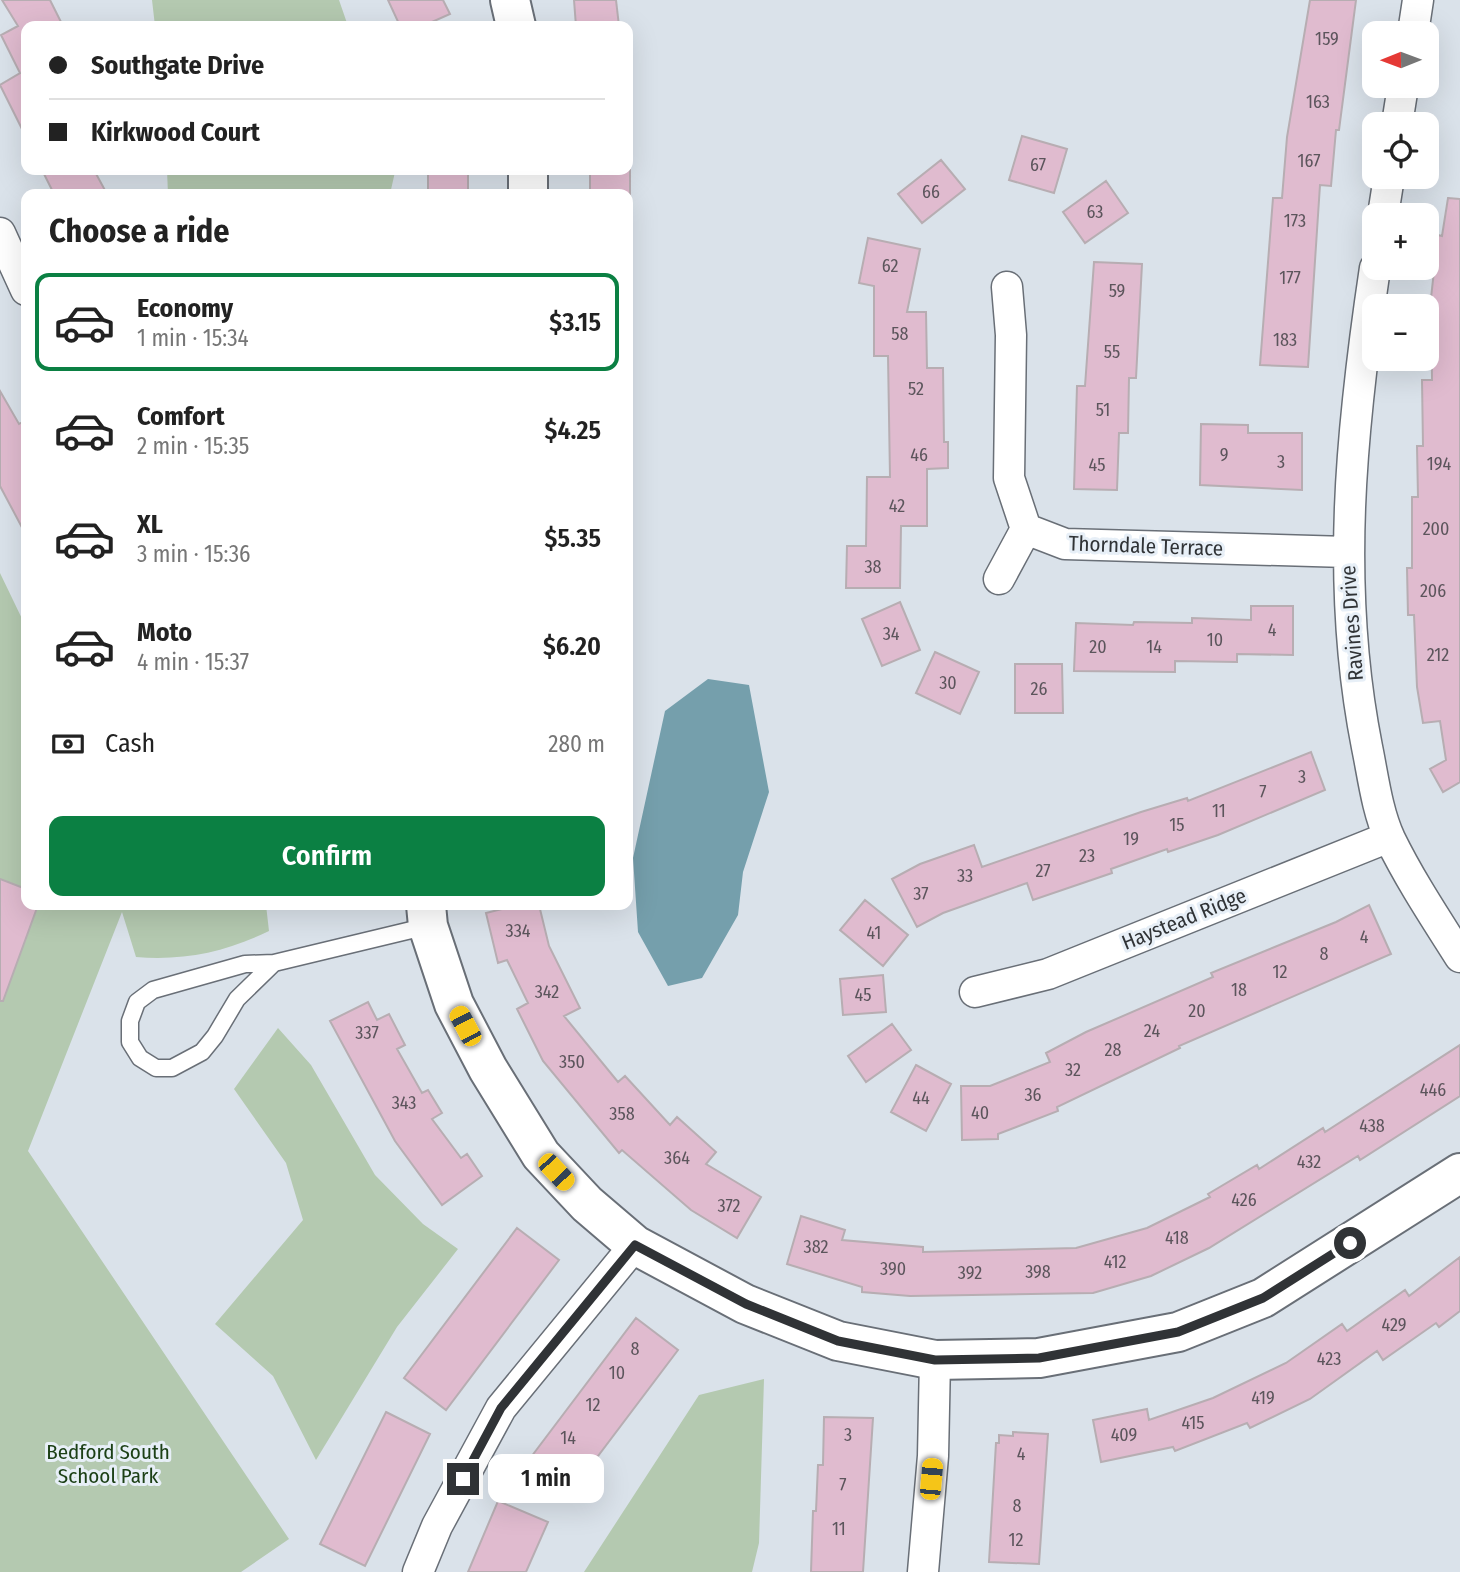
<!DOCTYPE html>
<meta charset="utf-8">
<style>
:root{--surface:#fff;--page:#f2f2f2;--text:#222;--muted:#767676;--line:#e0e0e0;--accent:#0b8043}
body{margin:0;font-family:"Fira Sans Condensed",sans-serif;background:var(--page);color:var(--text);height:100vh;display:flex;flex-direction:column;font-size:26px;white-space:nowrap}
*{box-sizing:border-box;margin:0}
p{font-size:23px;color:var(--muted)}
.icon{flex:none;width:38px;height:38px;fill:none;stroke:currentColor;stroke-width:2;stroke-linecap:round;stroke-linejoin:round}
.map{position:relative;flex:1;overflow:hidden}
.side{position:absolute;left:21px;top:189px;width:612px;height:721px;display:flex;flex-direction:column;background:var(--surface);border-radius:14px;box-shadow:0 7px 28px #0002}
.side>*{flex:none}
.hud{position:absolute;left:21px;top:21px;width:612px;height:154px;border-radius:14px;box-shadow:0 7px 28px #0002;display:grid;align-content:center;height:154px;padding:0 28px;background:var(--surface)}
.needle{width:46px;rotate:269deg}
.fabs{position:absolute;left:1362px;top:21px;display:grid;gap:14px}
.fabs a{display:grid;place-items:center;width:77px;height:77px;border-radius:14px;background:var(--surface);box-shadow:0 7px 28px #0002;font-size:35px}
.end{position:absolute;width:32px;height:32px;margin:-16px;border:9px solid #303336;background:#fff;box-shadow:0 0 0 4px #fff}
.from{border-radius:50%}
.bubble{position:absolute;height:49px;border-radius:14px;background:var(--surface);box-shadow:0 7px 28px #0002;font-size:23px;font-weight:600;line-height:49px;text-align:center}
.car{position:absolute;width:21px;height:42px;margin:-21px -10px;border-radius:9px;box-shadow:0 0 5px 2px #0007;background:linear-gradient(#f5c518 24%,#345 0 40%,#f5c518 0 76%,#345 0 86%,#f5c518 0)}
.hud b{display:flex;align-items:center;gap:24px;height:66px;font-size:26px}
.hud b+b{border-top:2px solid var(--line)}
.hud i{width:18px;height:18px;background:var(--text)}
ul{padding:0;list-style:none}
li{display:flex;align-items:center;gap:21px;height:98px;margin:0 14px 10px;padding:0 14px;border:4px solid transparent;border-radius:14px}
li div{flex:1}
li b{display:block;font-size:26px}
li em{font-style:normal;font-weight:600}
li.on{border-color:var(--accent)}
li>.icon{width:63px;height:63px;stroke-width:1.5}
h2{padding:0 28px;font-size:32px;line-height:84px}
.pay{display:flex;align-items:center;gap:18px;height:77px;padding:0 28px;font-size:26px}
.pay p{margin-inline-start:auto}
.primary-button{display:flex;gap:14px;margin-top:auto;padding:14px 28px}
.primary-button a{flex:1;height:80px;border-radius:14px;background:var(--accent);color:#fff;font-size:28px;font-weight:600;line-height:80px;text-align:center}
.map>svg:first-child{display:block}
.green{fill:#b4c9b0}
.water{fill:#759fac}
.building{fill:#e0bbcf;stroke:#b7adb2;stroke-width:2}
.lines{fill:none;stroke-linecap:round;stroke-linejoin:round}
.lane-casing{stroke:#696f77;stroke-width:19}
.street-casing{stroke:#696f77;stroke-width:33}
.secondary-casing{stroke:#696f77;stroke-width:42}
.lane{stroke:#fff;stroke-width:16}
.street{stroke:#fff;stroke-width:30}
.secondary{stroke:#fff;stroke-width:38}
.route{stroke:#303336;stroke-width:9}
.labels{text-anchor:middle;stroke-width:6;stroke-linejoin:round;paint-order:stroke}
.number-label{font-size:18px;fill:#5c555c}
.street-label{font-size:21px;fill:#303336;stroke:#e7eff7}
.park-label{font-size:21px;fill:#1c4016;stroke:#e7eff7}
</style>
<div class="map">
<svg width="1460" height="1572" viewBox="0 0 1460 1572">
<rect width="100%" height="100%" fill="#dae2ea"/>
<path class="green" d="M152 0H339L348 26H155Z
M167 170H394L395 172 390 194H168Z
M0 573 26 627V905H266L269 931C226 952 184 961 136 957L122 912 28 1151 289 1539 241 1572H0Z
M278 1028 311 1065 375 1175 423 1224 458 1249 397 1327 316 1460 273 1376 215 1324 303 1220 286 1163 234 1089Z
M764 1379 759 1543 752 1572H584L699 1395Z"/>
<path class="water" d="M708 679 749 685 769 792 743 872 738 915 702 978 668 986 638 932 633 858 665 711Z"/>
<path class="building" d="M2 0H50L63 26H26V137L0 85 20 73 1 35 18 26Z
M388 0H443L450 14 423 26H400Z
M574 0H616L619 26H576Z
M1310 0H1356L1339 130H1336L1331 186 1320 185 1308 367 1260 365 1273 198H1282L1287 137Z
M1022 136 1067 149 1054 193 1009 180Z
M941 160 965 189 922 223 898 194Z
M42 170H94L107 194H54Z
M428 170H468V194H428Z
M590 170H630V194H590Z
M1106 181 1128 213 1085 243 1063 212Z
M1448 198 1460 199V782L1443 792 1430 769 1446 760 1440 721 1423 723 1417 687 1414 615H1408L1407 568H1412V497H1418L1417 446H1423L1422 380H1432L1431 298 1438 235 1442 236Z
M868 238 920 249 907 312H926L927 368H943L944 442H948V468L927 469V526H901L900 588H846L847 546H866L867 477H890L888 356H874V286L859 283Z
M1094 262 1142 264 1136 378H1129L1128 433H1119L1117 490 1074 489 1077 386H1085Z
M0 391 19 424 26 420V535L0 486Z
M1201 424 1248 425V433H1302V490L1200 485Z
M900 602 920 650 882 666 862 619Z
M1251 606H1293V655L1237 654V662L1175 661V672L1074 671 1076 623 1133 625 1134 622 1192 623V618L1251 620Z
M935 652 979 672 960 714 916 693Z
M1015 664H1062L1063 713H1015Z
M1311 752 1325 790 1218 835 1168 852 1167 849 1111 869 1112 873 1033 900 1027 883 943 913 917 927 892 879 920 864 974 845 982 867 1141 812 1187 798 1188 801Z
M0 879 26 889V905H38L3 1001H0Z
M865 900 908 935 883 966 840 930Z
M518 905H539L549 946 580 1008 564 1016 618 1082 625 1076 670 1125 677 1117 716 1152 706 1164 761 1197 737 1238 691 1210 622 1150 619 1153 543 1061 517 1009 528 1003 507 960 498 963 486 913Z
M1369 905 1391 954 1179 1046 1180 1048 1057 1107 1058 1111 998 1134V1139L962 1140 961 1086H990L1050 1062 1046 1053 1086 1032 1213 977 1211 973 1336 922Z
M883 975 886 1012 843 1015 840 979Z
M368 1002 377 1020 389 1014 405 1045 397 1049 422 1093 428 1090 442 1113 432 1119 461 1158 467 1154 482 1176 442 1205 395 1141 330 1021Z
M892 1024 911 1050 866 1082 848 1056Z
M1460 1045V1096L1360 1160 1358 1156 1209 1248 1151 1276 1093 1293 910 1296 862 1292V1287L787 1264 801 1216 845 1230 842 1240 923 1247V1252L1076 1248 1147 1228 1210 1197 1208 1194 1257 1165 1259 1169 1323 1128 1325 1132Z
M916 1065 951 1084 926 1131 891 1112Z
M517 1228 559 1260 446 1410 404 1378Z
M1460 1257V1311L1439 1327 1436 1323 1383 1360 1377 1351 1310 1399 1250 1428 1247 1423 1175 1451 1173 1447 1101 1462 1093 1420 1147 1409 1149 1420 1213 1398 1286 1363 1342 1324 1347 1331 1405 1290 1409 1296Z
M636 1318 678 1350 564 1501 522 1469Z
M386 1412 430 1434 365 1566 320 1544Z
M824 1417 873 1418 863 1572H811L813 1511H816L818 1465H823Z
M1013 1432 1048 1434 1039 1564 989 1562 996 1443H999V1435L1013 1436Z
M498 1501 548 1522 526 1572H468Z"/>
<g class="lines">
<g class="lane-casing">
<path id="lane" d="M274 963 237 999 215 1036 202 1052 172 1068H156L140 1058 130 1042V1021L137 1002 153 990 245 964 274 963 428 926"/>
</g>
<g class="street-casing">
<path id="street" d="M1413 33 1418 0
M1397 124 1403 86
M1383 215 1389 177
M0 233 26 290
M1375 268C1351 429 1335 586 1367 747 1373 776 1377 811 1390 839 1410 880 1436 919 1460 957
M1007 287 1011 335 1009 478 1026 529 1065 544 1347 552
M999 579 1026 529
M975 992 1048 974 1389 837
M418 1572 437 1526 501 1408 635 1245
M923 1572 933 1456 935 1360"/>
</g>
<g class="secondary-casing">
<path id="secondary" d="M510 0 516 26
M528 194V170
M426 905 428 926 454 1004 488 1069 541 1155 587 1204 635 1245 745 1304 838 1341 935 1360 1039 1358 1178 1332 1263 1298 1460 1173"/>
</g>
<use href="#lane" class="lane"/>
<use href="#street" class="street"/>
<use href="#secondary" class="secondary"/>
</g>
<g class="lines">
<path class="route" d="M463 1479 501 1408 635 1245 746 1304 838 1341 935 1360 1039 1358 1178 1332 1263 1298 1350 1243"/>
</g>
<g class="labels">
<g class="number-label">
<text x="1327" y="45">159</text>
<text x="1318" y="108">163</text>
<text x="1309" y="167">167</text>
<text x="1038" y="171">67</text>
<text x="931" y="198">66</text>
<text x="1095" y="218">63</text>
<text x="1295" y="227">173</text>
<text x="890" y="272">62</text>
<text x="1290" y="284">177</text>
<text x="1117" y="297">59</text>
<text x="900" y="340">58</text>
<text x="1285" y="346">183</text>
<text x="1112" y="358">55</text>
<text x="916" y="395">52</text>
<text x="1103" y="416">51</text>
<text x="919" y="461">46</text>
<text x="1224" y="461">9</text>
<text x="1281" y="468">3</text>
<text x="1439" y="470">194</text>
<text x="1097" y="471">45</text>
<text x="897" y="512">42</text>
<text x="1436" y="535">200</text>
<text x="873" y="573">38</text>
<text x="1433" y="597">206</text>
<text x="1272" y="636">4</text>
<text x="891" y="640">34</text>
<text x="1215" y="646">10</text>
<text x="1098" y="653">20</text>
<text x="1154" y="653">14</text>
<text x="1438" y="661">212</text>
<text x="948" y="689">30</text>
<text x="1039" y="695">26</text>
<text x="1302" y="783">3</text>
<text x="1263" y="798">7</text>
<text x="1219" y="817">11</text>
<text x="1177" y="831">15</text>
<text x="1131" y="845">19</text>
<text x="1087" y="862">23</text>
<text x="1043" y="877">27</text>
<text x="965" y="882">33</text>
<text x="921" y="900">37</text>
<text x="518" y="937">334</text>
<text x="874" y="939">41</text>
<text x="1364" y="943">4</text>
<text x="1324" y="960">8</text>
<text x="1280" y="978">12</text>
<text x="1239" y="996">18</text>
<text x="547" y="998">342</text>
<text x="863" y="1001">45</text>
<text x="1197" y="1017">20</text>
<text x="1152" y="1037">24</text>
<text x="367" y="1039">337</text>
<text x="1113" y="1056">28</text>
<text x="572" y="1068">350</text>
<text x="1073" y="1076">32</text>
<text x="1433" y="1096">446</text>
<text x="1033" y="1101">36</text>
<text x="921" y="1104">44</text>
<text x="404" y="1109">343</text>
<text x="980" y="1119">40</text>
<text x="622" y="1120">358</text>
<text x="1372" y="1132">438</text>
<text x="677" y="1164">364</text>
<text x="1309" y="1168">432</text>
<text x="1244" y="1206">426</text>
<text x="729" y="1212">372</text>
<text x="1177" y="1244">418</text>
<text x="816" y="1253">382</text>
<text x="1115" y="1268">412</text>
<text x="893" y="1275">390</text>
<text x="1038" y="1278">398</text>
<text x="970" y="1279">392</text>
<text x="1394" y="1331">429</text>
<text x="635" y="1355">8</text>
<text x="1329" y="1365">423</text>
<text x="617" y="1379">10</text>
<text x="1263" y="1404">419</text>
<text x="593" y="1411">12</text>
<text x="1193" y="1429">415</text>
<text x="848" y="1441">3</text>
<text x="1124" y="1441">409</text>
<text x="568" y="1444">14</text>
<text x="1021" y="1460">4</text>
<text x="843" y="1491">7</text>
<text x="1017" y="1512">8</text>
<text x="839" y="1535">11</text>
<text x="1016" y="1546">12</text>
</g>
<g class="street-label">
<text transform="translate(1146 546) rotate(2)" y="7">Thorndale Terrace</text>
<text transform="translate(1352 623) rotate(-94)" y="7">Ravines Drive</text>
<text transform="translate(1184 919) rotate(-22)" y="7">Haystead Ridge</text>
</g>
<g class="park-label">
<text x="108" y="1459">Bedford South<tspan x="108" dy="24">School Park</tspan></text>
</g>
</g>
</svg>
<div class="fabs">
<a><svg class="needle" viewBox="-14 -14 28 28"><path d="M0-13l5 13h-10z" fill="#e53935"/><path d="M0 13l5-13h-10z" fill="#767676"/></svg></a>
<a><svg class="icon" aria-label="locate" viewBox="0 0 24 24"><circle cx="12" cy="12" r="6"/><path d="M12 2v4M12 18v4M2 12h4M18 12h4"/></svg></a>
<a>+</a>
<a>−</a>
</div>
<i class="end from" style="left:1350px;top:1243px"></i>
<i class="end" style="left:463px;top:1479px"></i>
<div class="bubble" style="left:488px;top:1454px;width:116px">1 min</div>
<i class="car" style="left:465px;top:1026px;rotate:332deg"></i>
<i class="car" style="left:556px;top:1172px;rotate:137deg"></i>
<i class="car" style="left:931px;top:1479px;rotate:5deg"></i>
<div class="hud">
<b><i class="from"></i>Southgate Drive</b>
<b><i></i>Kirkwood Court</b>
</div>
<section class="side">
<h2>Choose a ride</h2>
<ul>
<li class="on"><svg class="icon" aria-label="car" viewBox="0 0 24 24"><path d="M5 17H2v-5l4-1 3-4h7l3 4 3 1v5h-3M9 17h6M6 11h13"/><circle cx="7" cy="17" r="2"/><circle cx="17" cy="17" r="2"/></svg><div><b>Economy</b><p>1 min · 15:34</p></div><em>$3.15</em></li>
<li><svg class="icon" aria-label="car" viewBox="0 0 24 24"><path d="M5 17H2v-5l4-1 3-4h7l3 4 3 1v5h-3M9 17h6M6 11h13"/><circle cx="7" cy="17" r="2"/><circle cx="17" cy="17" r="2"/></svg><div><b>Comfort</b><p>2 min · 15:35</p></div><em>$4.25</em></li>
<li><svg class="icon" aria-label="car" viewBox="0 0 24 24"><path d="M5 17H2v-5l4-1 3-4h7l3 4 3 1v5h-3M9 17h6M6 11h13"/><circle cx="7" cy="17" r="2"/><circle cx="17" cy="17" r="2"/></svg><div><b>XL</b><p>3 min · 15:36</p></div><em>$5.35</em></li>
<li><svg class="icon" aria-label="car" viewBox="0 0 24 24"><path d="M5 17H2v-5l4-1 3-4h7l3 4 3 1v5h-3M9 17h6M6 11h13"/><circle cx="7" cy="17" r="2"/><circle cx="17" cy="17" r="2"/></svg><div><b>Moto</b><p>4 min · 15:37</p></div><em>$6.20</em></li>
</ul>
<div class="pay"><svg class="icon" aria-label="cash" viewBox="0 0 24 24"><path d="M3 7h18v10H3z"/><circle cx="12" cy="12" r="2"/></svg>Cash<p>280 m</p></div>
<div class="primary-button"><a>Confirm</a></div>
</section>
</div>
